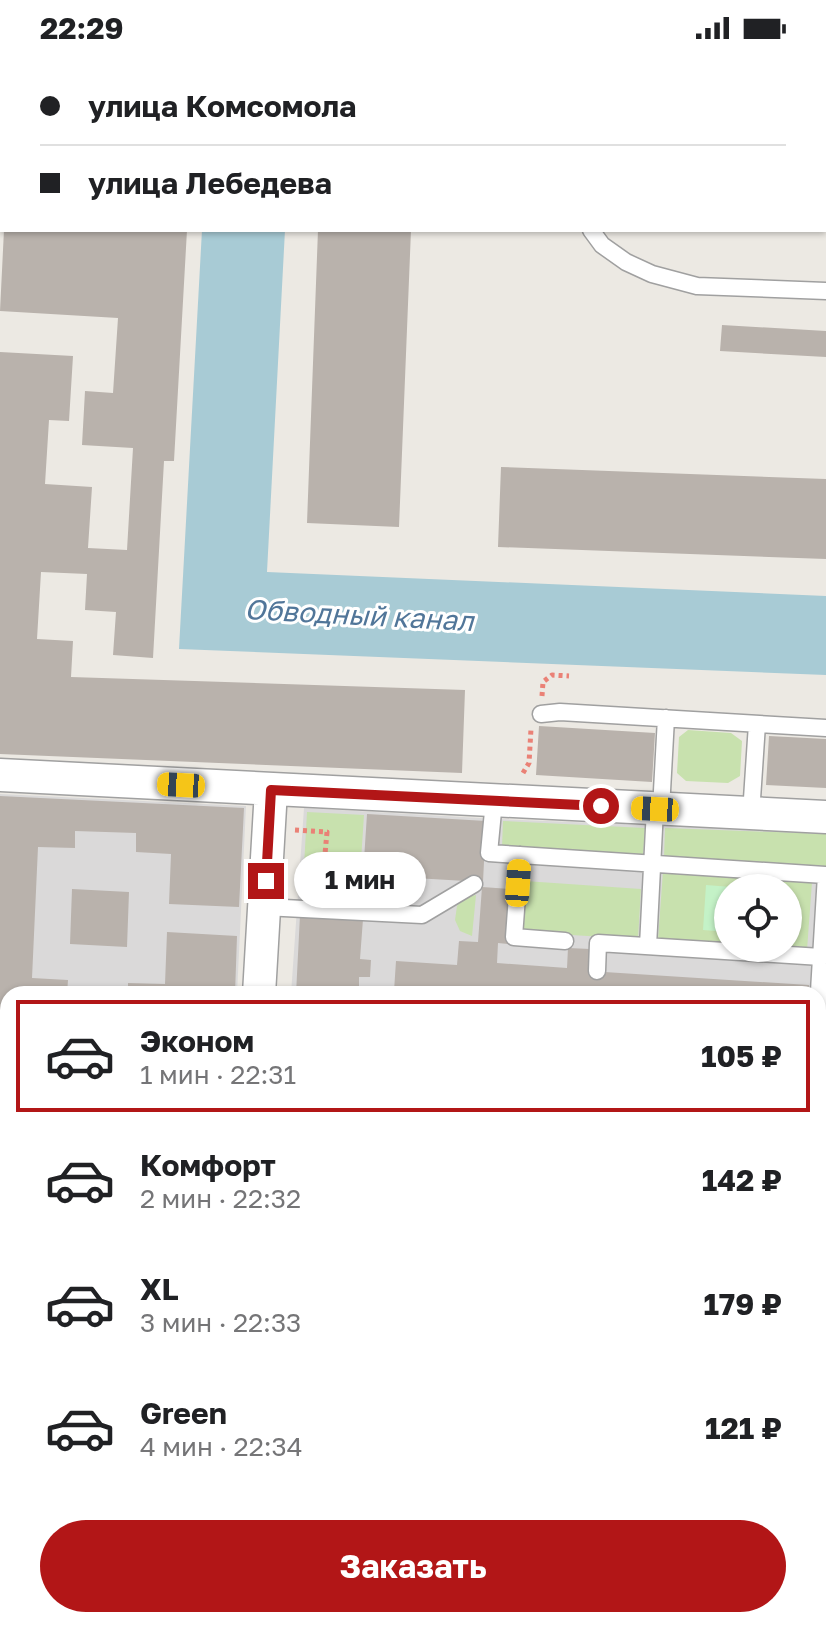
<!DOCTYPE html>
<html lang="ru">
<meta charset="utf-8">
<style>
:root{--surface:#fff;--page:#f6f6f6;--text:#202124;--muted:#757577;--line:#e0e0e0;--accent:#b21617}
body{margin:0;font-family:"Golos Text",sans-serif;background:var(--page);color:var(--text);height:100vh;display:flex;flex-direction:column;font-size:30px;white-space:nowrap}
*{box-sizing:border-box;margin:0}
p{font-size:26px;color:var(--muted)}
.icon{flex:none;width:44px;height:44px;fill:none;stroke:currentColor;stroke-width:2;stroke-linecap:round;stroke-linejoin:round}
.map{position:relative;flex:1;overflow:hidden}
.side{position:absolute;left:0px;top:930px;width:826px;height:642px;display:flex;flex-direction:column;background:var(--surface);border-radius:24px 24px 0 0;box-shadow:0 2px 6px #0004}
.side>*{flex:none}
.banner{position:absolute;left:0px;top:0px;width:826px;height:176px;box-shadow:0 2px 6px #0004;display:grid;align-content:center;height:176px;padding:0 40px;background:var(--surface)}
.controls{position:absolute;left:714px;top:818px;display:grid;gap:16px}
.controls a{display:grid;place-items:center;width:88px;height:88px;border-radius:50%;background:var(--surface);box-shadow:0 2px 6px #0004;font-size:40px}
.end{position:absolute;width:36px;height:36px;margin:-18px;border:10px solid #b21617;background:#fff;box-shadow:0 0 0 4px #fff}
.from{border-radius:50%}
.bubble{position:absolute;height:56px;border-radius:28px;background:var(--surface);box-shadow:0 2px 6px #0004;font-size:26px;font-weight:700;line-height:56px;text-align:center}
.car{position:absolute;width:24px;height:48px;margin:-24px -12px;border-radius:10px;box-shadow:0 0 6px 2px #0007;background:linear-gradient(#f5c518 24%,#345 0 40%,#f5c518 0 76%,#345 0 86%,#f5c518 0)}
.banner b{display:flex;align-items:center;gap:28px;height:76px;font-size:30px}
.banner b+b{border-top:2px solid var(--line)}
.banner i{width:20px;height:20px;background:var(--text)}
ul{padding:14px 0 0;list-style:none}
li{display:flex;align-items:center;gap:24px;height:112px;margin:0 16px 12px;padding:0 24px;border:4px solid transparent;border-radius:0px}
li div{flex:1}
li b{display:block;font-size:30px}
li em{font-style:normal;font-weight:700}
li.current{border-color:var(--accent)}
li>.icon{width:72px;height:72px;stroke-width:1.5}
.action{display:flex;gap:16px;margin-top:auto;padding:16px 40px}
.action a{flex:1;height:92px;border-radius:48px;background:var(--accent);color:#fff;font-size:32px;font-weight:700;line-height:92px;text-align:center}
.status{display:flex;justify-content:space-between;align-items:center;height:56px;padding:0 40px;background:var(--surface);direction:ltr}
.status svg{height:22px;fill:currentColor}
.map>svg:first-child{display:block}
.residential{fill:#dad9d9;fill-rule:evenodd}
.education{fill:#fbfbdd}
.grass{fill:#c8e1ae}
.park{fill:#c4f2c7}
.pitch{fill:#89d3b6}
.water{fill:#a8cbd5}
.building{fill:#b9b2ac}
.lines{fill:none;stroke-linecap:round;stroke-linejoin:round}
.service-casing{stroke:#a0a0a0;stroke-width:19}
.minor-casing{stroke:#a0a0a0;stroke-width:35}
.tertiary-casing{stroke:#a0a0a0;stroke-width:43}
.path{stroke:#ea8176;stroke-width:5;stroke-dasharray:4 4;stroke-linecap:butt}
.service{stroke:#fff;stroke-width:16}
.minor{stroke:#fff;stroke-width:32}
.tertiary{stroke:#fff;stroke-width:40}
.route{stroke:#b21617;stroke-width:10}
.labels{text-anchor:middle;stroke-width:6;stroke-linejoin:round;paint-order:stroke}
.water-label{font-size:28px;font-style:italic;fill:#517699;stroke:#fff}
</style>
<div class="status"><b>22:29</b><svg viewBox="0 0 49 12"><path d="M0 12V9h3v3zM5 12V6h3v6zM10 12V3h3v9zM15 12V0h3v12zM26 1h20v11H26zM47 4h2v5h-2z"/></svg></div>
<div class="map">
<svg width="826" height="1571" viewBox="0 0 826 1571">
<rect width="100%" height="100%" fill="#ece9e3"/>
<path class="residential" d="M0 738 246 750 237 938H8V970L0 969Z
M304 752 498 763 826 776V997L818 996V938H291ZM728 832H788V892H728Z
M818 1075 826 1076V1571H250V1564H818Z"/>
<path class="education" d="M818 1288 826 1289V1571L650 1564H818Z"/>
<path class="grass" d="M688 674 731 677 742 685 740 720 728 727 686 725 677 717 679 681Z
M307 756 364 759 358 850 302 846Z
M503 765 645 772 643 799 502 791Z
M665 772 826 778V812L664 801Z
M663 815 812 826 807 894 788 892V832H728V888L658 884Z
M525 825 641 833 638 883 521 876Z
M476 839 472 880 460 875 455 864 457 850 463 842Z"/>
<path class="park" d="M706 829 744 832H728V876L703 874Z
M0 1041 8 1042V1555H0Z"/>
<path class="pitch" d="M826 1318V1550L818 1541V1342Z"/>
<path class="water" d="M0 0H293V2H2V49H0Z
M202 174H285L267 516 826 540V619L179 593Z"/>
<path class="building" d="M4 174H187L174 405H164L153 602 113 599 116 556 85 554 87 518 41 516 37 583 73 585 71 621 465 634 462 717 0 698V296L73 300 69 365 49 364 45 428 92 431 88 492 127 494 133 392 82 389 85 335 113 337 118 262 0 255Z
M318 174H411L399 471 307 467Z
M722 269 826 275V301L720 295Z
M501 411 826 423V503L498 491Z
M539 670 655 677 652 726 536 719Z
M769 680 826 683V732L766 729Z
M0 740 244 752 239 851 169 848 171 798 136 796V777L75 775V792L38 791 32 922 68 924 67 938H8V968H0Z
M367 758 486 765 483 826 363 819Z
M482 831 511 833 508 888 498 887 497 907 567 912 568 892 590 893 589 915 809 929 808 938H296L300 859 363 863 360 903 371 904 370 921H359V933L394 935 396 905 457 909 459 885 478 886Z
M72 833 129 836 127 891 70 888Z
M167 876 237 880 235 938H128V927L165 928Z
M818 1080 826 1081V1145L818 1144Z"/>
<g class="lines">
<g class="service-casing">
<path id="service" d="M559 2V0
M0 137H2
M591 174 602 189 626 206 652 218 697 230 826 235
M541 658 560 656 826 672
M494 745 489 797 825 819
M661 753 666 662
M751 758 757 668
M520 799 514 881 565 885
M264 851 422 859 474 828
M648 890 655 753
M597 915 598 887 821 901
M818 952 826 819
M818 1165 826 1166
M222 1566 359 1571
M419 1571V1564"/>
</g>
<g class="minor-casing">
<path id="minor" d="M0 719 826 761
M259 938 271 734
M0 1570 17 1571
M222 1571V1564"/>
</g>
<g class="tertiary-casing">
<path id="tertiary" d="M0 995 8 996
M818 1034H826"/>
</g>
<path class="path" d="M542 640 543 626 552 619 569 620
M523 717 529 707 531 673
M295 774 327 776 322 831H326
M0 1069H8
M0 1238 8 1239
M818 1268H826
M0 1521 8 1522
M53 1571 54 1564"/>
<use href="#service" class="service"/>
<use href="#minor" class="minor"/>
<use href="#tertiary" class="tertiary"/>
</g>
<g class="lines">
<path class="route" d="M266 825 271 734 601 750"/>
</g>
<g class="labels">
<g class="water-label">
<text transform="translate(359 559) rotate(3)" y="10">Обводный канал</text>
</g>
</g>
</svg>
<div class="controls">
<a><svg class="icon" aria-label="locate" viewBox="0 0 24 24"><circle cx="12" cy="12" r="6"/><path d="M12 2v4M12 18v4M2 12h4M18 12h4"/></svg></a>
</div>
<i class="end from" style="left:601px;top:750px"></i>
<i class="end" style="left:266px;top:825px"></i>
<div class="bubble" style="left:294px;top:796px;width:132px">1 мин</div>
<i class="car" style="left:181px;top:729px;rotate:273deg"></i>
<i class="car" style="left:655px;top:753px;rotate:273deg"></i>
<i class="car" style="left:518px;top:827px;rotate:4deg"></i>
<div class="banner">
<b><i class="from"></i>улица Комсомола</b>
<b><i></i>улица Лебедева</b>
</div>
<section class="side">
<ul>
<li class="current"><svg class="icon" aria-label="car" viewBox="0 0 24 24"><path d="M5 17H2v-5l4-1 3-4h7l3 4 3 1v5h-3M9 17h6M6 11h13"/><circle cx="7" cy="17" r="2"/><circle cx="17" cy="17" r="2"/></svg><div><b>Эконом</b><p>1 мин · 22:31</p></div><em>105 ₽</em></li>
<li><svg class="icon" aria-label="car" viewBox="0 0 24 24"><path d="M5 17H2v-5l4-1 3-4h7l3 4 3 1v5h-3M9 17h6M6 11h13"/><circle cx="7" cy="17" r="2"/><circle cx="17" cy="17" r="2"/></svg><div><b>Комфорт</b><p>2 мин · 22:32</p></div><em>142 ₽</em></li>
<li><svg class="icon" aria-label="car" viewBox="0 0 24 24"><path d="M5 17H2v-5l4-1 3-4h7l3 4 3 1v5h-3M9 17h6M6 11h13"/><circle cx="7" cy="17" r="2"/><circle cx="17" cy="17" r="2"/></svg><div><b>XL</b><p>3 мин · 22:33</p></div><em>179 ₽</em></li>
<li><svg class="icon" aria-label="car" viewBox="0 0 24 24"><path d="M5 17H2v-5l4-1 3-4h7l3 4 3 1v5h-3M9 17h6M6 11h13"/><circle cx="7" cy="17" r="2"/><circle cx="17" cy="17" r="2"/></svg><div><b>Green</b><p>4 мин · 22:34</p></div><em>121 ₽</em></li>
</ul>
<div class="action"><a>Заказать</a></div>
</section>
</div>
